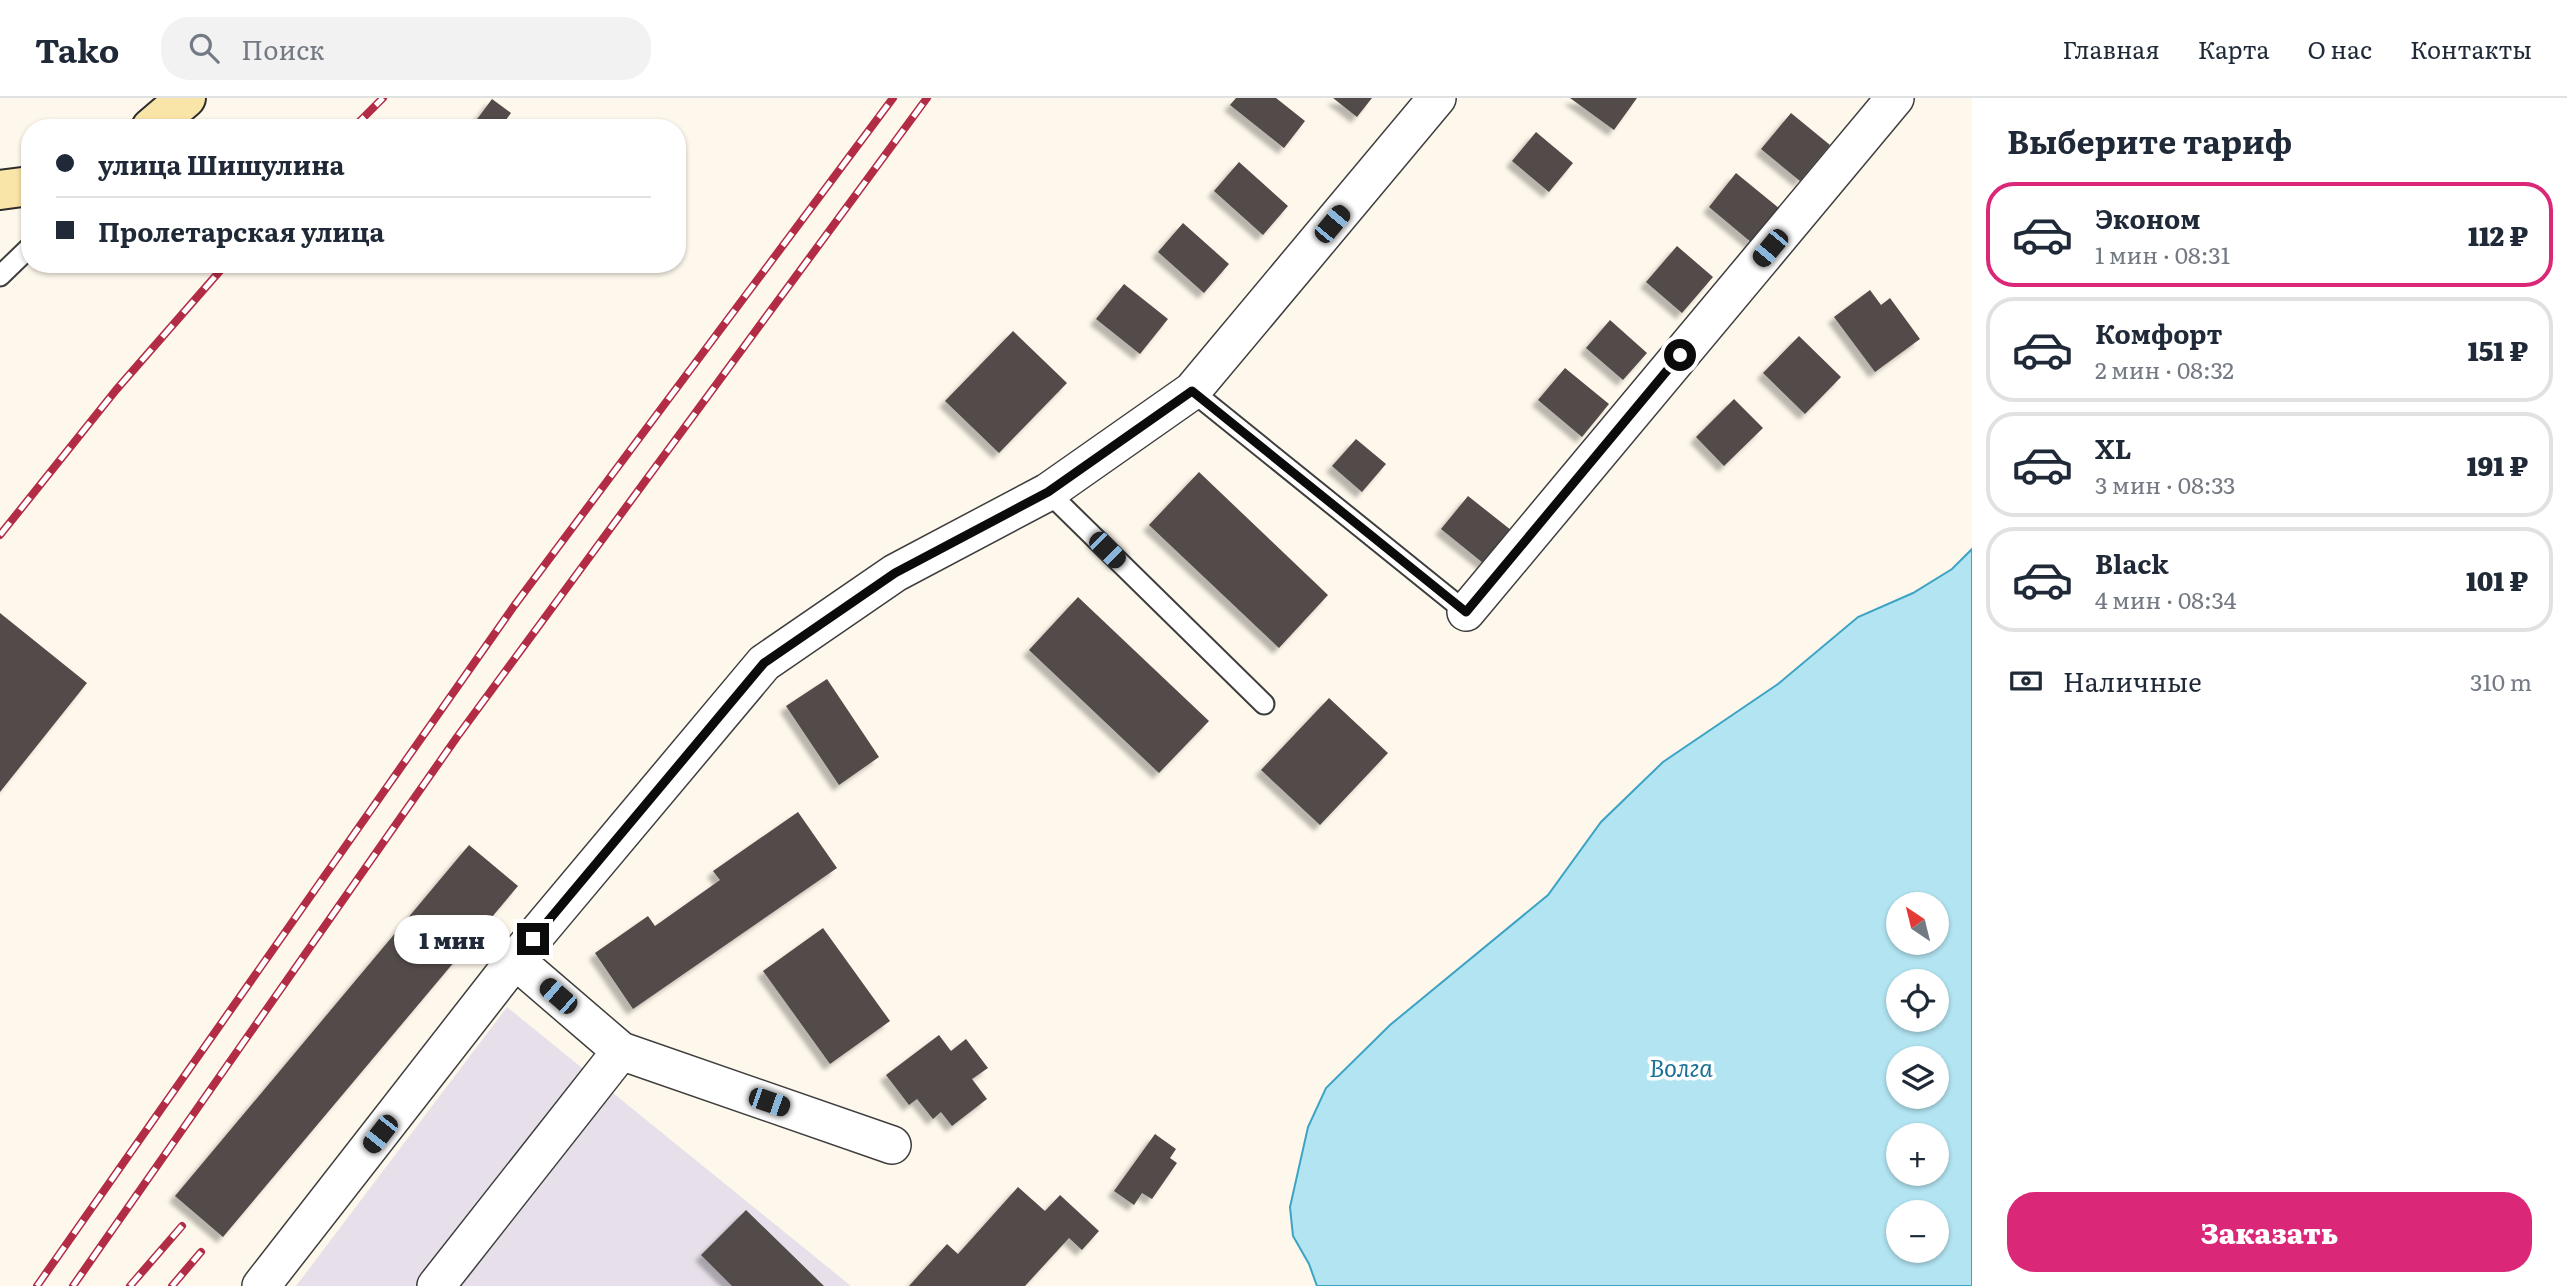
<!DOCTYPE html>
<html lang="ru">
<meta charset="utf-8">
<style>
:root{--surface:#fff;--page:#f2f2f3;--text:#1f2937;--muted:#747a83;--line:#e0e1e3;--accent:#db2777}
body{margin:0;font-family:Literata,serif;background:var(--page);color:var(--text);height:100vh;display:flex;flex-direction:column;font-size:26px;white-space:nowrap}
*{box-sizing:border-box;margin:0}
p{font-size:23px;color:var(--muted)}
.icon{flex:none;width:38px;height:38px;fill:none;stroke:currentColor;stroke-width:2;stroke-linecap:round;stroke-linejoin:round}
.map{position:relative;flex:1;overflow:hidden}
.panel{display:flex;flex-direction:column;background:var(--surface);width:595px}
.panel>*{flex:none}
.banner{position:absolute;left:21px;top:21px;width:665px;height:154px;border-radius:28px;box-shadow:0 2px 5px #0004;display:grid;align-content:center;height:154px;padding:0 35px;background:var(--surface)}
.needle{width:46px;rotate:325deg}
.controls{position:absolute;left:1886px;top:794px;display:grid;gap:14px}
.controls a{display:grid;place-items:center;width:63px;height:63px;border-radius:50%;background:var(--surface);box-shadow:0 2px 5px #0004;font-size:35px}
.end{position:absolute;width:32px;height:32px;margin:-16px;border:9px solid #0b0b0b;background:#fff;box-shadow:0 0 0 4px #fff}
.from{border-radius:50%}
.bubble{position:absolute;height:49px;border-radius:24px;background:var(--surface);box-shadow:0 2px 5px #0004;font-size:23px;font-weight:800;line-height:49px;text-align:center}
.car{position:absolute;width:21px;height:42px;margin:-21px -10px;border-radius:9px;box-shadow:0 0 5px 2px #0007;background:linear-gradient(#222 24%,#8ab4d8 0 40%,#222 0 76%,#8ab4d8 0 86%,#222 0)}
.banner b{display:flex;align-items:center;gap:24px;height:66px;font-size:26px}
.banner b+b{border-top:2px solid var(--line)}
.banner i{width:18px;height:18px;background:var(--text)}
ul{padding:0;list-style:none}
li{display:flex;align-items:center;gap:21px;height:105px;margin:0 14px 10px;padding:0 21px;border:4px solid var(--line);border-radius:28px}
li div{flex:1}
li b{display:block;font-size:26px}
li em{font-style:normal;font-weight:800}
li.on{border-color:var(--accent)}
li>.icon{width:63px;height:63px;stroke-width:1.5}
h2{padding:0 35px;font-size:32px;line-height:84px}
.pay{display:flex;align-items:center;gap:18px;height:77px;padding:0 35px;font-size:26px}
.pay p{margin-inline-start:auto}
.action{display:flex;gap:14px;margin-top:auto;padding:14px 35px}
.action a{flex:1;height:80px;border-radius:28px;background:var(--accent);color:#fff;font-size:28px;font-weight:800;line-height:80px;text-align:center}
header{display:flex;align-items:center;gap:42px;box-sizing:border-box;height:98px;padding:0 35px;background:var(--surface);border-bottom:2px solid var(--line)}
header strong{font-size:33px}
nav{display:flex;gap:38px;margin-inline-start:auto;font-size:24px}
.search{width:490px;height:63px;background:var(--page);display:flex;align-items:center;gap:18px;box-sizing:border-box;padding:0 24px;border-radius:28px;color:var(--muted);font-size:26px}
main{display:flex;flex:1;min-height:0}
.map>svg:first-child{display:block}
.industrial{fill:#e7e0ea}
.water{fill:#b2e4f2;stroke:#3da3c5;stroke-width:2;fill-rule:evenodd}
.building{fill:#534b48;filter:url(#shadow)}
.lines{fill:none;stroke-linecap:round;stroke-linejoin:round}
.service-casing{stroke:#3e3e3e;stroke-width:23}
.minor-casing{stroke:#3e3e3e;stroke-width:40}
.secondary-casing{stroke:#2d2d2d;stroke-width:42}
.service{stroke:#fff;stroke-width:19}
.minor{stroke:#fff;stroke-width:37}
.secondary{stroke:#fae5a9;stroke-width:38}
.rail-casing{stroke:#b32c46;stroke-width:8}
.rail{stroke:#fff;stroke-width:5;stroke-dasharray:16;stroke-linecap:butt}
.route{stroke:#0b0b0b;stroke-width:9}
.labels{text-anchor:middle;stroke-width:7;stroke-linejoin:round;paint-order:stroke}
.water-label{font-size:24px;font-style:italic;fill:#1c7295;stroke:#fff}
</style>
<header>
<strong>Tako</strong>
<div class="search"><svg class="icon" aria-label="search" viewBox="0 0 24 24"><circle cx="10" cy="10" r="6"/><path d="M15 15l6 6"/></svg>Поиск</div>
<nav><a>Главная</a><a>Карта</a><a>О нас</a><a>Контакты</a></nav>
</header>
<main>
<div class="map">
<svg width="1972" height="1188" viewBox="0 0 1972 1188">
<defs>
<filter id="shadow"><feDropShadow dx="-6" dy="6" stdDeviation="2" flood-color="#0004"/></filter>
</defs>
<rect width="100%" height="100%" fill="#fef7eb"/>
<path class="industrial" d="M507 909 851 1188H296Z"/>
<path class="water" d="M1972 451V1188H1317L1309 1166 1293 1138 1290 1109 1308 1029 1326 990 1390 927 1548 797 1601 724 1663 664 1778 586 1858 519 1913 495 1952 471ZM1899 807H1937V845H1899ZM1899 884H1937V922H1899ZM1899 961H1937V999H1899ZM1899 1038H1937V1076H1899ZM1899 1115H1937V1153H1899Z"/>
<path class="building" d="M1236 0H1276L1305 23 1284 50 1230 7Z
M1333 0H1372L1357 19Z
M1570 0H1637L1614 32Z
M492 1 511 15 500 30H474L472 28Z
M1791 15 1830 47 1800 83 1761 51Z
M1536 34 1573 65 1549 94 1512 63Z
M1239 64 1288 108 1263 137 1214 93Z
M1736 75 1780 111 1752 145 1709 109Z
M1183 125 1229 166 1204 195 1158 154Z
M1677 148 1713 179 1682 215 1646 184Z
M1124 186 1168 221 1140 256 1096 221Z
M1870 192 1881 207 1890 200 1920 241 1875 274 1834 219Z
M1610 222 1647 255 1623 282 1586 250Z
M1013 233 1067 285 999 355 945 303Z
M1799 238 1841 279 1805 316 1763 275Z
M1565 270 1609 306 1582 339 1538 302Z
M1734 301 1763 330 1724 368 1696 339Z
M1356 341 1386 366 1362 394 1332 368Z
M1199 374 1328 497 1279 550 1149 427Z
M1468 398 1516 436 1488 469 1441 431Z
M1078 499 1209 623 1159 675 1029 552Z
M0 515 87 585 0 694Z
M827 581 879 659 839 687 786 608Z
M1329 600 1388 655 1320 727 1261 672Z
M798 714 837 770 633 911 595 855 648 818 655 828 720 782 713 773Z
M469 747 518 788 223 1139 175 1098Z
M823 830 890 923 830 966 763 873Z
M939 937 951 953 966 941 988 970 972 981 987 1001 952 1028 941 1014 933 1021 917 1001 909 1007 886 977Z
M1155 1036 1176 1051 1170 1060 1177 1065 1152 1101 1142 1095 1134 1107 1114 1093Z
M1018 1089 1045 1113 1060 1097 1099 1133 1082 1152 1069 1140 1025 1188H909L947 1146 958 1156Z
M746 1112 824 1188H732L701 1157Z"/>
<g class="lines">
<g class="service-casing">
<path id="service" d="M0 178 30 149
M1192 293 1466 514
M1048 394 1264 606"/>
</g>
<g class="minor-casing">
<path id="minor" d="M1466 514 1895 0
M515 862 621 953 892 1047
M261 1188 515 862 764 565 895 475 1048 394 1192 293 1437 0
M436 1188 621 953"/>
</g>
<g class="secondary-casing">
<path id="secondary" d="M151 30 186 0
M0 92 30 88"/>
</g>
<use href="#service" class="service"/>
<use href="#minor" class="minor"/>
<use href="#secondary" class="secondary"/>
<g class="rail-casing">
<path id="rail" d="M353 30 383 0
M0 437 116 292 226 166
M37 1188 514 508 893 0
M73 1188 457 639 927 0
M130 1188 182 1128
M172 1188 201 1154"/>
</g>
<use href="#rail" class="rail"/>
</g>
<g class="lines">
<path class="route" d="M533 841 764 565 895 475 1048 394 1192 293 1466 514 1680 257"/>
</g>
<g class="labels">
<g class="water-label">
<text x="1681" y="979">Волга</text>
</g>
</g>
</svg>
<div class="controls">
<a><svg class="needle" viewBox="-14 -14 28 28"><path d="M0-13l5 13h-10z" fill="#e53935"/><path d="M0 13l5-13h-10z" fill="#747a83"/></svg></a>
<a><svg class="icon" aria-label="locate" viewBox="0 0 24 24"><circle cx="12" cy="12" r="6"/><path d="M12 2v4M12 18v4M2 12h4M18 12h4"/></svg></a>
<a><svg class="icon" aria-label="layers" viewBox="0 0 24 24"><path d="M12 4l9 5-9 5-9-5zM3 14l9 5 9-5"/></svg></a>
<a>+</a>
<a>−</a>
</div>
<i class="end from" style="left:1680px;top:257px"></i>
<i class="end" style="left:533px;top:841px"></i>
<div class="bubble" style="left:394px;top:817px;width:116px">1 мин</div>
<i class="car" style="left:1332px;top:126px;rotate:40deg"></i>
<i class="car" style="left:1770px;top:150px;rotate:220deg"></i>
<i class="car" style="left:1107px;top:452px;rotate:135deg"></i>
<i class="car" style="left:558px;top:898px;rotate:311deg"></i>
<i class="car" style="left:769px;top:1004px;rotate:109deg"></i>
<i class="car" style="left:380px;top:1036px;rotate:218deg"></i>
<div class="banner">
<b><i class="from"></i>улица Шишулина</b>
<b><i></i>Пролетарская улица</b>
</div>
</div>
<section class="panel">
<h2>Выберите тариф</h2>
<ul>
<li class="on"><svg class="icon" aria-label="car" viewBox="0 0 24 24"><path d="M5 17H2v-5l4-1 3-4h7l3 4 3 1v5h-3M9 17h6M6 11h13"/><circle cx="7" cy="17" r="2"/><circle cx="17" cy="17" r="2"/></svg><div><b>Эконом</b><p>1 мин · 08:31</p></div><em>112 ₽</em></li>
<li><svg class="icon" aria-label="car" viewBox="0 0 24 24"><path d="M5 17H2v-5l4-1 3-4h7l3 4 3 1v5h-3M9 17h6M6 11h13"/><circle cx="7" cy="17" r="2"/><circle cx="17" cy="17" r="2"/></svg><div><b>Комфорт</b><p>2 мин · 08:32</p></div><em>151 ₽</em></li>
<li><svg class="icon" aria-label="car" viewBox="0 0 24 24"><path d="M5 17H2v-5l4-1 3-4h7l3 4 3 1v5h-3M9 17h6M6 11h13"/><circle cx="7" cy="17" r="2"/><circle cx="17" cy="17" r="2"/></svg><div><b>XL</b><p>3 мин · 08:33</p></div><em>191 ₽</em></li>
<li><svg class="icon" aria-label="car" viewBox="0 0 24 24"><path d="M5 17H2v-5l4-1 3-4h7l3 4 3 1v5h-3M9 17h6M6 11h13"/><circle cx="7" cy="17" r="2"/><circle cx="17" cy="17" r="2"/></svg><div><b>Black</b><p>4 мин · 08:34</p></div><em>101 ₽</em></li>
</ul>
<div class="pay"><svg class="icon" aria-label="cash" viewBox="0 0 24 24"><path d="M3 7h18v10H3z"/><circle cx="12" cy="12" r="2"/></svg>Наличные<p>310 m</p></div>
<div class="action"><a>Заказать</a></div>
</section>
</main>
